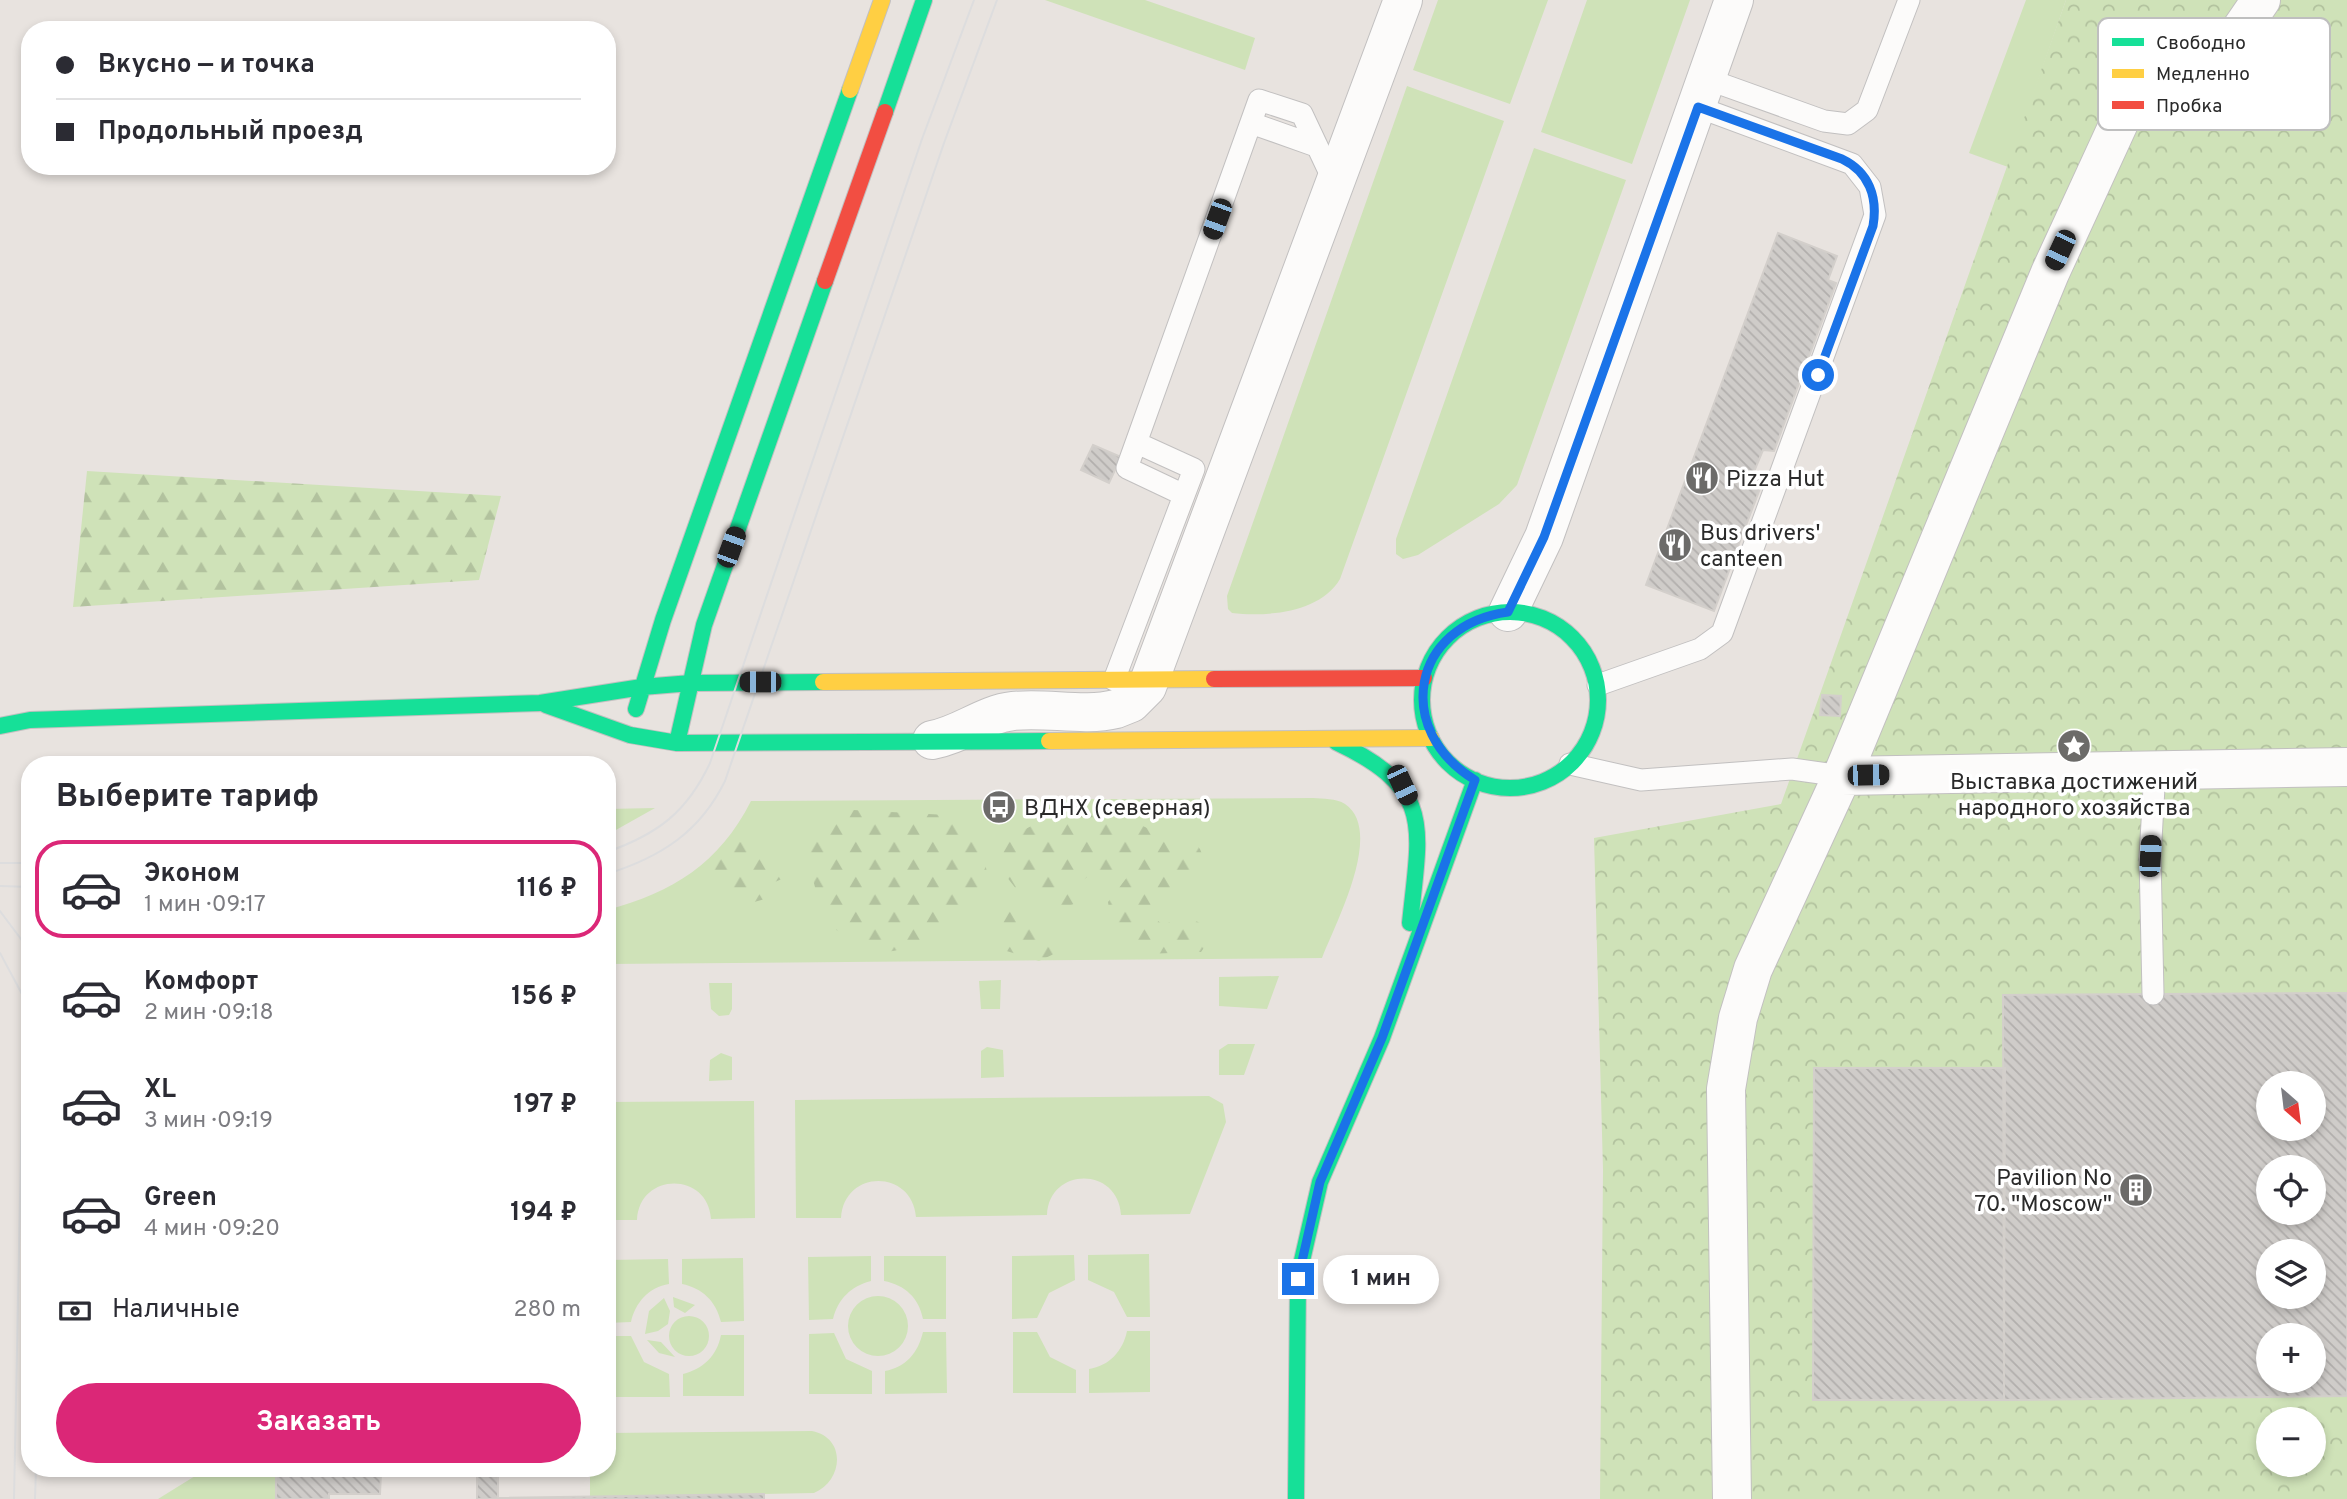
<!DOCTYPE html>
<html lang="ru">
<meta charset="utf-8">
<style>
:root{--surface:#fff;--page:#f7f7f7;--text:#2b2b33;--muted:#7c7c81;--line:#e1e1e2;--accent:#db2777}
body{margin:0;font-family:Overpass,sans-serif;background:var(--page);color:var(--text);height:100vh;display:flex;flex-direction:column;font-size:26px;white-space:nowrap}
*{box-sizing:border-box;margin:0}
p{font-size:23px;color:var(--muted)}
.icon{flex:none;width:38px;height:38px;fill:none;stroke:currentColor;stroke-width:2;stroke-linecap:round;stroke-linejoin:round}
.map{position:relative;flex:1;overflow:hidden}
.side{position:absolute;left:21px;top:756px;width:595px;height:721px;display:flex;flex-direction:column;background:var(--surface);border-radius:28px;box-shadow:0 4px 10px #0003}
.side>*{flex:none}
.hud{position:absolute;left:21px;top:21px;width:595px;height:154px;border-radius:28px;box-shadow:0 4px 10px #0003;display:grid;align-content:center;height:154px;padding:0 35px;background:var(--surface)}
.needle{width:46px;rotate:152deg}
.controls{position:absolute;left:2256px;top:1071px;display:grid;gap:14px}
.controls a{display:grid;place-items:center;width:70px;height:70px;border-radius:50%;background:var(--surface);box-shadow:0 4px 10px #0003;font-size:35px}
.end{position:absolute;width:32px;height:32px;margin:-16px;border:9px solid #1a73e8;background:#fff;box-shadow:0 0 0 4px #fff}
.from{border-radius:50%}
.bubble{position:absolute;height:49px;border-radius:24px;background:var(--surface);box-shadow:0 4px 10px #0003;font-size:23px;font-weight:700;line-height:49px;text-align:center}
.car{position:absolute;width:21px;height:42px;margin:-21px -10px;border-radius:9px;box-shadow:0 0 5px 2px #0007;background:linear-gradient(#222 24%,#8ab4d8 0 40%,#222 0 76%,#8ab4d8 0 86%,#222 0)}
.hud b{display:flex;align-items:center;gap:24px;height:66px;font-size:26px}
.hud b+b{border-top:2px solid var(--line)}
.hud i{width:18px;height:18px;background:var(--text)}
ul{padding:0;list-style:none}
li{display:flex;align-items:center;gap:21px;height:98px;margin:0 14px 10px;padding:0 21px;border:4px solid transparent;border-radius:28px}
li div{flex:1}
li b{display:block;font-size:26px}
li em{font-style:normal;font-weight:700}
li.on{border-color:var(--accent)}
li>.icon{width:63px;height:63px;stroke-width:1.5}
h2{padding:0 35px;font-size:32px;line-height:84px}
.pay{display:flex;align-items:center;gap:18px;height:77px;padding:0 35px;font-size:26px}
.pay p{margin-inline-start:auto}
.button{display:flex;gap:14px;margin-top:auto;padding:14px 35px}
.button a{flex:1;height:80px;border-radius:42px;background:var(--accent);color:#fff;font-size:28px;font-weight:700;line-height:80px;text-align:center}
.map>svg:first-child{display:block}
.grass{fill:#cfe2b8}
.forest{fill:url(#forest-firs)}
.park{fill:url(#park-crowns);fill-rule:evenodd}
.building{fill:url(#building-back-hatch);stroke:#d3cfcb;stroke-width:2;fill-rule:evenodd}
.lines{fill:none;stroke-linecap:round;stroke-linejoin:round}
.lane-casing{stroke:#c2c0c0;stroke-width:23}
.street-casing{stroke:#c2c0c0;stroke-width:40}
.fast-casing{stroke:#c2c0c0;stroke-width:18}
.slow-casing{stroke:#c2c0c0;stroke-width:18}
.jam-casing{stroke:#c2c0c0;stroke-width:18}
.lane{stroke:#fcfbfa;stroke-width:21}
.street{stroke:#fcfbfa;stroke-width:38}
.fast{stroke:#16e098;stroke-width:16}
.slow{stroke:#ffcf43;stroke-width:16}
.jam{stroke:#f24e42;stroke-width:16}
.tram{stroke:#ddddde;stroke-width:2}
.route{stroke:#1a73e8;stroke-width:9}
.labels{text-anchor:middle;stroke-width:7;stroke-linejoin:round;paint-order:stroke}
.poi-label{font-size:23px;fill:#2a2a2a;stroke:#fff;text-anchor:start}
.key{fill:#fff;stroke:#bfbfbf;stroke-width:2}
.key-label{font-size:19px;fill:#2a2a2a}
</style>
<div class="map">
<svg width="2347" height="1499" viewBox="0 0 2347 1499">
<defs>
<pattern id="forest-firs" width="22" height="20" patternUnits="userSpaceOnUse" patternTransform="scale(1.75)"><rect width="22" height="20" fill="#cfe2b8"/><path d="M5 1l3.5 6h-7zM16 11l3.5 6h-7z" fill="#b2c29e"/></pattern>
<pattern id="park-crowns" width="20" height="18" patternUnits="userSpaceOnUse" patternTransform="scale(1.75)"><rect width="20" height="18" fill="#cfe2b8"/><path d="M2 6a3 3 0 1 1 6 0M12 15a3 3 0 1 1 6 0" fill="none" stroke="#b2c29e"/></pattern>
<pattern id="building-back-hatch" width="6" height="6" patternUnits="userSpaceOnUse" patternTransform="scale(1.75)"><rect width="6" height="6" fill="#cfccc9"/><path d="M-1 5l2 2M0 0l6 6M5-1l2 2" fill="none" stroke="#b2afad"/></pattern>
</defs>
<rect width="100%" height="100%" fill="#e8e3df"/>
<path class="grass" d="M1045 0H1145L1255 38 1245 70Z
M1438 0H1548L1510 104 1413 70Z
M1587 0H1690L1632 164 1541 132Z
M2026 0H2066L2008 167 1969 153Z
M1407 86 1504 121 1340 579C1320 613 1267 617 1232 613L1228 609 1227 596Z
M1534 148 1626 180 1517 485 1499 504 1418 555 1403 559 1396 554V539Z
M1313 798C1323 799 1336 798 1345 804 1385 831 1335 924 1322 958L607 964V910C673 892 719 864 751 801Z
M655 808 607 835V809Z
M1279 976 1267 1009 1219 1006V977Z
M1001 980 1000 1009H981L979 981Z
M709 983H732V1009L729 1015 719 1016 711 1009Z
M1228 1044H1255L1244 1075H1219V1050Z
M987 1047 1003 1050 1004 1077 981 1078V1051Z
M721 1053 732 1057V1080L709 1081 710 1060Z
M1209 1096 1223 1104 1226 1122 1190 1214 1121 1215C1118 1166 1049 1167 1047 1215L916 1217C912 1169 844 1169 841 1218H796L795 1100Z
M754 1101 755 1218 711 1219C708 1171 639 1172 637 1220H607V1102Z
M1149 1254 1150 1317H1127L1114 1292 1088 1280V1255Z
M1074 1255 1075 1280 1049 1293 1037 1318 1012 1319V1256Z
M871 1256V1281C851 1286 838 1299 833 1319L809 1320 808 1257Z
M884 1256H946V1319H923C919 1298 905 1285 884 1281Z
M743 1258 744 1321 721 1322C716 1301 702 1288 682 1284V1259Z
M668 1259 669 1284C649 1287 635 1303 631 1322L607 1323V1260Z
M848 1326a30 30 0 1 1 60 0a30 30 0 1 1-60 0Z
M673 1297 695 1305 685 1313 674 1307Z
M664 1298 670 1311 668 1324 658 1331 645 1334 649 1311Z
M669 1336a20 20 0 1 1 40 0a20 20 0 1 1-40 0Z
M1127 1331H1150V1392L1089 1393V1369C1109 1366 1123 1351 1127 1331Z
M923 1332H946L947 1393 885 1394V1371C906 1367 918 1353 923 1332Z
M1013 1332H1037L1050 1357 1076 1370V1393H1013Z
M834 1333 846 1359 872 1371V1394H809V1334Z
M721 1335H744V1396H683V1374C703 1369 717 1356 721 1335Z
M607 1336H631L644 1362 669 1374 670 1397H607Z
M647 1340 661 1342 675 1357 659 1353Z
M812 1431C847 1438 843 1481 814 1493L590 1497V1468H607V1433Z
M208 1468H276V1499H158Z"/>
<path class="forest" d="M87 471 501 496 479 580 73 607Z
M853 810 947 815 981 831C980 850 987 864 988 882L956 914 944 931 898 950 871 955 824 921 807 857 811 833 825 819Z
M1078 815C1092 816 1108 813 1121 817 1133 820 1144 828 1156 831 1181 837 1212 838 1200 874 1194 893 1169 899 1152 903L1146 911 1163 925 1186 915 1203 925 1210 939 1201 952C1150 951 1116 969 1108 902L1128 876 1125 869 1090 874 1078 886 1077 903 1050 912 1039 906 1032 892 1017 890 1006 876 1000 858 1010 837 1039 822Z
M752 838 766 852 772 864 789 861 791 875 768 885 765 899 740 906 708 881 706 869 728 845Z
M1012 903C1029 911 1041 925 1057 936L1058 952 1039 961 1000 949 996 917Z"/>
<path class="park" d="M2066 0H2347V1499H1600L1603 1170 1594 838 1781 804ZM2268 1083H2314V1129H2268ZM2268 1167H2314V1213H2268ZM2268 1251H2314V1297H2268ZM2268 1335H2314V1381H2268ZM2268 1419H2314V1465H2268Z"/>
<path class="building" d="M1778 233 1837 256 1828 280 1836 283 1774 451 1763 450 1753 474 1764 478 1735 554 1725 551 1720 564 1730 568 1714 611 1646 585Z
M1093 445 1121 457 1109 483 1081 470Z
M1822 695 1841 696 1840 716 1820 715Z
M2347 993V1396L2004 1400 2003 995ZM2268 1083H2314V1129H2268ZM2268 1167H2314V1213H2268ZM2268 1251H2314V1297H2268ZM2268 1335H2314V1381H2268Z
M1814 1068H2005L2004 1400H1813Z
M276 1468H498V1498L764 1494V1499H477V1472L381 1473 380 1494H329V1499H276Z"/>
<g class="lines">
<g class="lane-casing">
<path id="lane" d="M1707 79 1824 121 1848 124 1867 110 1909 0
M1251 123 1316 146
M1184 495 1127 468 1259 100 1302 114 1335 184
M1114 680 1194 469 1137 443
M1598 685 1700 649 1722 633 1875 215 1870 187 1852 164 1698 107
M1570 764 1641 780 1792 769 1842 776
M2153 994 2150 857 2155 770"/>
</g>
<g class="street-casing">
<path id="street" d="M1508 612 1544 537 1734 0
M932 740C961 735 984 714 1013 711 1047 707 1083 717 1116 709L1131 703 1147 687 1403 0
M1842 776 2347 767
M1732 1499 1726 1089 1738 1018 1753 969 1842 776 2050 273 2124 112 2239 32 2261 0"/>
</g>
<g class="fast-casing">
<path id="fast" d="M885 112 924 0
M1422 700a88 88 0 1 1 176 0a88 88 0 1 1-176 0Z
M546 705 630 735 677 743 1049 741
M636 709 663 620 850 90
M0 726 30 720 540 703 642 687 691 683 823 682
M1336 742C1435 789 1420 826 1410 923
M677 743 704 625 825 281
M1296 1499 1298 1278 1320 1182 1382 1038 1475 780"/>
</g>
<g class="slow-casing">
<path id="slow" d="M850 90 882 0
M823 682 1214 679
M1049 741 1431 738"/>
</g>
<g class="jam-casing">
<path id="jam" d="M825 281 885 112
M1214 679 1424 678"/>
</g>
<use href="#lane" class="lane"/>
<use href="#street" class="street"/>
<use href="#fast" class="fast"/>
<use href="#slow" class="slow"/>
<use href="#jam" class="jam"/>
<path class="tram" d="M607 852C658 834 687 812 710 763L922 139 974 0
M0 863H30
M607 874C661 857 700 832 725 781L944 143 997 0
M0 886 30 887
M0 911 30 951
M0 953 23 996
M14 1499 24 999 30 965
M35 1499 36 1468"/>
</g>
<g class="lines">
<path class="route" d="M1298 1279 1320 1182 1382 1038 1475 780C1393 730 1411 625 1508 612L1544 537 1698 107 1842 159C1869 172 1878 197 1873 226L1818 375"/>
</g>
<defs>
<g id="restaurant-disc" transform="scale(1.75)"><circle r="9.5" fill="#6c6b69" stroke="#fff"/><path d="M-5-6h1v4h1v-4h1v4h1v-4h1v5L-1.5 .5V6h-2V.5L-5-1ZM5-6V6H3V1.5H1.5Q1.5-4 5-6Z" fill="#fff"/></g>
<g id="sight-disc" transform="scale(1.75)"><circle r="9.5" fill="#6c6b69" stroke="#fff"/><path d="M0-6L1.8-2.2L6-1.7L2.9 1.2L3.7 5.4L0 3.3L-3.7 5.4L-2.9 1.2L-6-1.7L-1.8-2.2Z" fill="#fff"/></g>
<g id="bus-disc" transform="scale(1.75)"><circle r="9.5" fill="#6c6b69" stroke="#fff"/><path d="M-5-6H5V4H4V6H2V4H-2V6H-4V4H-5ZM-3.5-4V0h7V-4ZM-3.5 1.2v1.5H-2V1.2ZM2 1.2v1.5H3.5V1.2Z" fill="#fff"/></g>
<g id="building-disc" transform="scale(1.75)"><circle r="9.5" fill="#6c6b69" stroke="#fff"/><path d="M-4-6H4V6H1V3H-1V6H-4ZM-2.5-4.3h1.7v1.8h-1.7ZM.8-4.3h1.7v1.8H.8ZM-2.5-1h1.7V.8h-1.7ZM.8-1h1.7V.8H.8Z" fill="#fff"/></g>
</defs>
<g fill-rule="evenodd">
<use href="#restaurant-disc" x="1702" y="478"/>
<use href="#restaurant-disc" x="1675" y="545"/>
<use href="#sight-disc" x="2074" y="746"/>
<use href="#bus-disc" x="999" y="807"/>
<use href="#building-disc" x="2136" y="1190"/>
</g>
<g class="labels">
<g class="poi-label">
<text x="1726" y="486">Pizza Hut</text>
<text x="1700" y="540">Bus drivers'<tspan x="1700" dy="26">canteen</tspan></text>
<text x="2074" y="789" text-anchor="middle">Выставка достижений<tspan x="2074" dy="26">народного хозяйства</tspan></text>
<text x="1024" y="815">ВДНХ (северная)</text>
<text x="2112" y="1185" text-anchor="end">Pavilion No<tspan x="2112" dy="26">70. "Moscow"</tspan></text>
</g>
</g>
<rect x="2098" y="18" width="232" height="112" rx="10" class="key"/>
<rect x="2112" y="38" width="32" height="8" fill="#16e098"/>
<rect x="2112" y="69" width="32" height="9" fill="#ffcf43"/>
<rect x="2112" y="101" width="32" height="8" fill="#f24e42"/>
<g class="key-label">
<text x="2156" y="49">Свободно</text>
<text x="2156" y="80">Медленно</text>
<text x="2156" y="112">Пробка</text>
</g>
</svg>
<div class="controls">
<a><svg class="needle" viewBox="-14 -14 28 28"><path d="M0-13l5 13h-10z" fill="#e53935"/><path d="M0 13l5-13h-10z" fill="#7c7c81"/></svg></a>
<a><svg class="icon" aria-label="locate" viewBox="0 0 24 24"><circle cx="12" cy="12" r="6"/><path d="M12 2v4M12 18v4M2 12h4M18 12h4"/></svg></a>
<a><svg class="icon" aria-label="layers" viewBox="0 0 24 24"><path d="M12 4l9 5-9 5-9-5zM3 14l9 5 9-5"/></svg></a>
<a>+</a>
<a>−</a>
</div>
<i class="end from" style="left:1818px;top:375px"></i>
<i class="end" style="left:1298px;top:1279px"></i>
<div class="bubble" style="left:1323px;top:1255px;width:116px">1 мин</div>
<i class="car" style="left:1217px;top:219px;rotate:200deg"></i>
<i class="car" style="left:2060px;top:250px;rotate:205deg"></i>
<i class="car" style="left:731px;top:547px;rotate:20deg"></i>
<i class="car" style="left:760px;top:682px;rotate:270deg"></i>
<i class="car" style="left:1868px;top:775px;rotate:89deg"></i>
<i class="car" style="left:1402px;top:785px;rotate:155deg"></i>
<i class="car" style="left:2150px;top:856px;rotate:3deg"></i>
<div class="hud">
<b><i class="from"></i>Вкусно — и точка</b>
<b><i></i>Продольный проезд</b>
</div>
<section class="side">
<h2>Выберите тариф</h2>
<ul>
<li class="on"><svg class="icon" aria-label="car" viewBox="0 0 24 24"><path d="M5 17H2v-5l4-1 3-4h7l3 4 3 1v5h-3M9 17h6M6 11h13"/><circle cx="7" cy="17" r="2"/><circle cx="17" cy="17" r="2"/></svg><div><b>Эконом</b><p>1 мин · 09:17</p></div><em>116 ₽</em></li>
<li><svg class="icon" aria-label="car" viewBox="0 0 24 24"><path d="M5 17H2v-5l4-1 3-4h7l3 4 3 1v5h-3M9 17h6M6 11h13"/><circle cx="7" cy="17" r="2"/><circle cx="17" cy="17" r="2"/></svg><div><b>Комфорт</b><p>2 мин · 09:18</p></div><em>156 ₽</em></li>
<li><svg class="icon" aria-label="car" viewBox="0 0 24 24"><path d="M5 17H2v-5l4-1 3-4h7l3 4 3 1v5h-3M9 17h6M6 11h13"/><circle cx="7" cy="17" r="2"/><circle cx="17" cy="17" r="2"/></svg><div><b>XL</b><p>3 мин · 09:19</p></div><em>197 ₽</em></li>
<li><svg class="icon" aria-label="car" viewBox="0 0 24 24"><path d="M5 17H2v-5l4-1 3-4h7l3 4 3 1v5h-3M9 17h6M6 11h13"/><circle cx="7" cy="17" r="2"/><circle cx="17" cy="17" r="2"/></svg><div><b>Green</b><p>4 мин · 09:20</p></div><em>194 ₽</em></li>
</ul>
<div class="pay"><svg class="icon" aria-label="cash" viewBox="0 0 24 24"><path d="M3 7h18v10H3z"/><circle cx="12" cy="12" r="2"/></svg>Наличные<p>280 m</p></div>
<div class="button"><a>Заказать</a></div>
</section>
</div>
